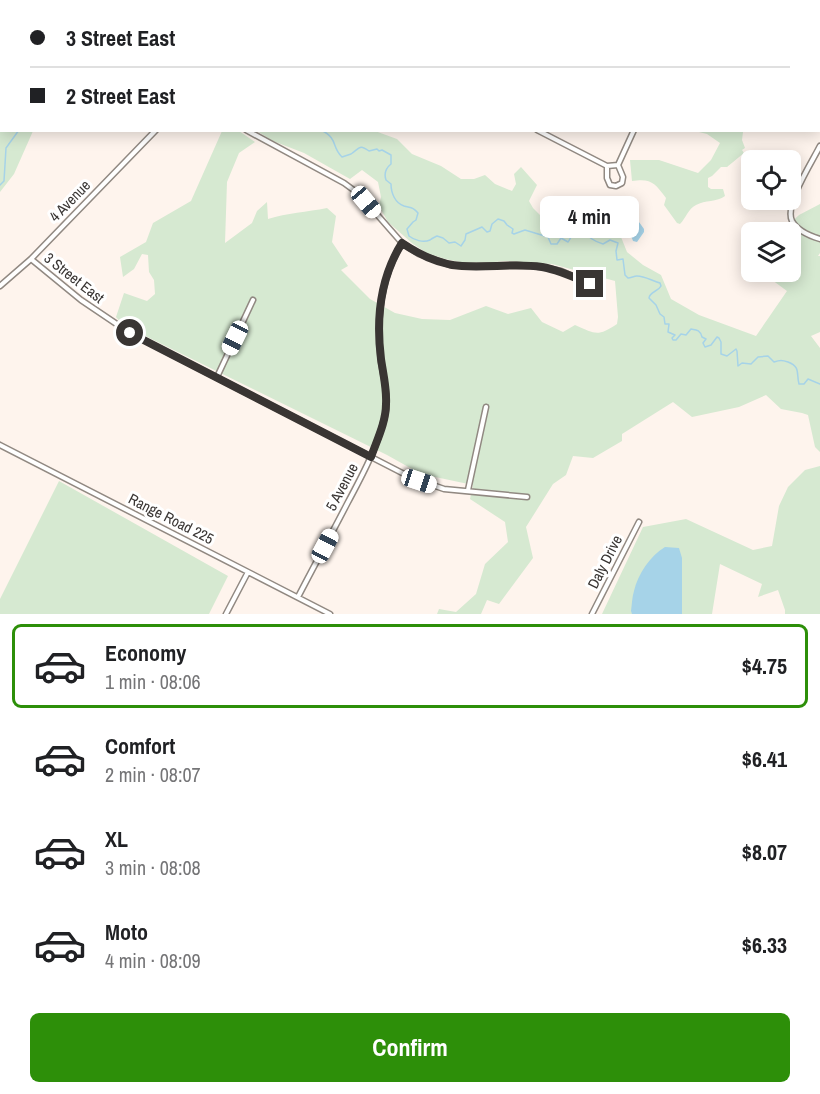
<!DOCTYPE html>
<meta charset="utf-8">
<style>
:root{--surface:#fff;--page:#f6f6f6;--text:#202124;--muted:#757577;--line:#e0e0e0;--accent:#2d8f09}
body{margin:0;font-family:"Archivo Narrow",sans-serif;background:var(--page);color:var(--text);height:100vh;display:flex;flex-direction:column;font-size:22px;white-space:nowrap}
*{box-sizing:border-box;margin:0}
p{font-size:20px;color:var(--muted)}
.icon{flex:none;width:33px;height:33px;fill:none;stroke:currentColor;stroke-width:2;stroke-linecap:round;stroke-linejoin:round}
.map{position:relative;height:614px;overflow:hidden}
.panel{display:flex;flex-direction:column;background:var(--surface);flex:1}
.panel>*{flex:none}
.top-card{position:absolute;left:0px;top:0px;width:820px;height:132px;box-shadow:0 3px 15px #0003;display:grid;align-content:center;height:132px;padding:0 30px;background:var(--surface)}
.buttons{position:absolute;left:741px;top:150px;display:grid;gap:12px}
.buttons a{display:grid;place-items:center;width:60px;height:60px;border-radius:9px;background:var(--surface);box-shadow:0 3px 15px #0003;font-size:30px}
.end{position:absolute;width:27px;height:27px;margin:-14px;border:8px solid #393533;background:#fff;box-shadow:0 0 0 3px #fff}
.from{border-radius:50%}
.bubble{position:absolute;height:42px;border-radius:9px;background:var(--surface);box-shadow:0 3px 15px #0003;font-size:20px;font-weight:800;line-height:42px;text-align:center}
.car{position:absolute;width:18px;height:36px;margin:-18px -9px;border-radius:8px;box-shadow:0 0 4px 2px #0007;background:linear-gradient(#fff 24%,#345 0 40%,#fff 0 76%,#345 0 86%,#fff 0)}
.top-card b{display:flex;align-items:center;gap:21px;height:57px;font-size:22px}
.top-card b+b{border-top:2px solid var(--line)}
.top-card i{width:15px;height:15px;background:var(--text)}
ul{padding:10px 0 0;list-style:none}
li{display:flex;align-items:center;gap:18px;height:84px;margin:0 12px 9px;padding:0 18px;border:3px solid transparent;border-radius:9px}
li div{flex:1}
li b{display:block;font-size:22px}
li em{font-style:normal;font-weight:800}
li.selected{border-color:var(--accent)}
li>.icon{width:54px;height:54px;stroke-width:1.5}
.button{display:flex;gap:12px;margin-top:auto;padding:12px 30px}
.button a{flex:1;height:69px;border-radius:9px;background:var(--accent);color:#fff;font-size:24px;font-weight:800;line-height:69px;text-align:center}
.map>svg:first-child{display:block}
.green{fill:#d6e9d1}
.water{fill:#a6d3e8}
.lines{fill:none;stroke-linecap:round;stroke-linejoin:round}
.stream{stroke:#a6d3e8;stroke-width:1.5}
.minor-casing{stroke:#918982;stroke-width:7}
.minor{stroke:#fff;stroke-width:4}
.route{stroke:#393533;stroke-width:8}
.labels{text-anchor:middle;stroke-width:6;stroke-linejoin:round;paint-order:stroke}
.street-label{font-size:15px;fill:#393533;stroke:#fff}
</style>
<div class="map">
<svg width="820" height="614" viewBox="0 0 820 614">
<rect width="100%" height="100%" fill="#fef4ed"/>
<path class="green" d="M1 80 2 130 33 131 14 174 0 192V83Z
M742 130 743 132 742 140 745 148 742 150 744 153 727 167H721L712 176 708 178V187L711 189H723L725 196C717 202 705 200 696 205 688 209 686 218 680 224L677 223 664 205 666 198C655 183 651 178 632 181L630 160H659L698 173 711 160 720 143 707 134 695 131Z
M222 131H239L255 142 239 153 227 182 225 243 252 223 257 211 267 202 268 219C287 213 307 212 327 208L336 216 332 242 348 266 341 270 370 299 395 313 422 319 450 320 486 306 508 314 531 308 542 322 563 332 575 325C596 334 597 337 617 324L618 317 615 281 552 264 506 261 470 264 445 259 427 253 413 244 388 222 379 206 381 197 378 182 362 170 350 179 304 153 273 141 257 131H375L397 139 412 154 441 166 461 179H474L485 175 495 184 512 191 516 184 514 174 521 167 537 185 529 201 533 208 544 219 567 216 591 211 601 213 617 227 627 252 643 265 661 275 671 299 699 315 756 336 787 291 772 280 764 272H790V232H773L783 230 799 215 820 204V253L818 256H820V332L811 336 820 348V452L815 447 808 415 802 413 781 409 766 395 739 407 692 417 673 402 622 434V441L593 458 573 456 566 475 553 484 526 527 533 558 499 604 487 600 481 614H437L439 609 456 612 476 594 485 564 508 542 505 522 470 499 473 485 421 474 387 455 123 325 116 317 124 293 147 301 155 294 154 280 149 272 148 255 142 254 134 269 123 277 120 257 146 242 153 223 191 201Z
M820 466V614H785V610L778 590 758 597 762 584 720 564 712 614H602L643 527 686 519 753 550 772 546 779 506 788 487 805 470Z
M59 481 228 576 209 614H0V599Z"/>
<path class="water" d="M619 198 624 201 644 229V232L637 242 633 241C627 221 618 221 604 208L606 205Z
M665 547 679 548 682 558V614H632L631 611C632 604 632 597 634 591 638 574 650 556 665 547Z"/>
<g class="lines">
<path class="stream" d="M238 0 239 1 244 0
M255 0 256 2
M123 2 125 0
M321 130C339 139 331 147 342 157 345 156 348 155 351 154 360 148 359 144 369 151L377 149 379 151 382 150 391 155V164C386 168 384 174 386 180L391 184C391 193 395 203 404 206 411 208 413 207 418 213L416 220 413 222 407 229 409 236C414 240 423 243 430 240 432 238 435 237 437 236L443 238 449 243 455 242 461 246 465 240 466 234 482 227 487 232 490 231 492 224 498 219 504 221 507 225 513 229 512 233 514 234 525 230 548 237 551 244H557L561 238 568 242C572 237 574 229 577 223L581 221C587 227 582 221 584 229 586 237 596 242 603 244L610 240 618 243 616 251 617 260 623 259 625 275 628 278C631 278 634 276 637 276 645 276 652 281 660 283L661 286C658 292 650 291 649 298L656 305 660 314 664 317 665 324H669L668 332 675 335 672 338 673 340H676L681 334 686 335 691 329C697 330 700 330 702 337L706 339 703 343 705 347 711 345 717 337 719 338 721 342V354L727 356 736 349 737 351 738 366 742 363 751 364 758 357 768 356 774 362C780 360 782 360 788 362 801 367 796 373 799 384H804L808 379 820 384
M0 185 4 181 6 148 19 130"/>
<g class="minor-casing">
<path id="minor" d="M89 0 91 2
M325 0V2
M518 0H521
M151 2 152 0
M702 2 703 0
M246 130 344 183 359 194 402 243 419 254 450 265 463 266 517 265 542 267 561 271 590 284
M537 130 607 166 618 165
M820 146C812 162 784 205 792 221 797 230 810 236 820 239
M618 165 634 130
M607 166V178L610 185 616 186 622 183 623 177 618 165
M31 259 81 300 130 333 410 477 444 489 527 497
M0 286 31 259 156 130
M217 377 253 300
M0 445 330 614
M468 490 486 407
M298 597C314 566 331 535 347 504 362 476 377 448 385 416 389 399 384 379 381 362 376 321 380 279 402 243
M226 614 248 572
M592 614 639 522"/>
</g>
<use href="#minor" class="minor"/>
</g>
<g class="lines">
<path class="route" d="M130 333 371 457C377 440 386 422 386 404 387 389 383 373 381 359 376 319 380 278 402 243 420 255 440 265 462 266 489 268 515 263 542 267 559 270 574 277 590 284"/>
</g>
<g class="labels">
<g class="street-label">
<text transform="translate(70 201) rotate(-46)" y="5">4 Avenue</text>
<text transform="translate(74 278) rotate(38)" y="5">3 Street East</text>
<text transform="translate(342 487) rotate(-62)" y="5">5 Avenue</text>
<text transform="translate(171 519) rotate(27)" y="5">Range Road 225</text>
<text transform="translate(605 562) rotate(-63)" y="5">Daly Drive</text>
</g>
</g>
</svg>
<div class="buttons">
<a><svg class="icon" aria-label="locate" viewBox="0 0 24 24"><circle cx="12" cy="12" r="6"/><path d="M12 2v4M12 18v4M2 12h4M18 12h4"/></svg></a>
<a><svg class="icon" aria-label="layers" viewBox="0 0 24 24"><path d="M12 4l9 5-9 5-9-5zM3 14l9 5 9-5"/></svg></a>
</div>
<i class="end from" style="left:130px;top:333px"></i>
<i class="end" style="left:590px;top:284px"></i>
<div class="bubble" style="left:540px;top:196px;width:99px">4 min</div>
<i class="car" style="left:366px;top:202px;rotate:140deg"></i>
<i class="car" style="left:235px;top:338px;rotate:206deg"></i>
<i class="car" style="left:419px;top:481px;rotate:108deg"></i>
<i class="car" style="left:325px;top:546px;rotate:28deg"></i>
<div class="top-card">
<b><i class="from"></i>3 Street East</b>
<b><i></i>2 Street East</b>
</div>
</div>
<section class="panel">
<ul>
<li class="selected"><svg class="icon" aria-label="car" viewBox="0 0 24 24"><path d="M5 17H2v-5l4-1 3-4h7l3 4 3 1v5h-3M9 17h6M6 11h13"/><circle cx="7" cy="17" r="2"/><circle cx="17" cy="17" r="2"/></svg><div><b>Economy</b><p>1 min · 08:06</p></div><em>$4.75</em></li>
<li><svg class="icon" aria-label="car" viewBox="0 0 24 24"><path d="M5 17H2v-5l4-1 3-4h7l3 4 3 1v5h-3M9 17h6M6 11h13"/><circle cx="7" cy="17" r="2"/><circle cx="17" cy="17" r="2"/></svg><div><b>Comfort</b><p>2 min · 08:07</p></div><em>$6.41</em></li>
<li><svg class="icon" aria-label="car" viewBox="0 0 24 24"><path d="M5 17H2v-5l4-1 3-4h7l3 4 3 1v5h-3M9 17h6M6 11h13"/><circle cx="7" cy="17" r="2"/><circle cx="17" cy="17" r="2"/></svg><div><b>XL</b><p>3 min · 08:08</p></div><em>$8.07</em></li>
<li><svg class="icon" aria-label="car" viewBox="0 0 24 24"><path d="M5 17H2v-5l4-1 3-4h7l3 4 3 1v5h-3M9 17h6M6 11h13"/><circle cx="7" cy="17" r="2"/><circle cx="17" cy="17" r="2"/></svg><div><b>Moto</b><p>4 min · 08:09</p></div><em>$6.33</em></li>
</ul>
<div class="button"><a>Confirm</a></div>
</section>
